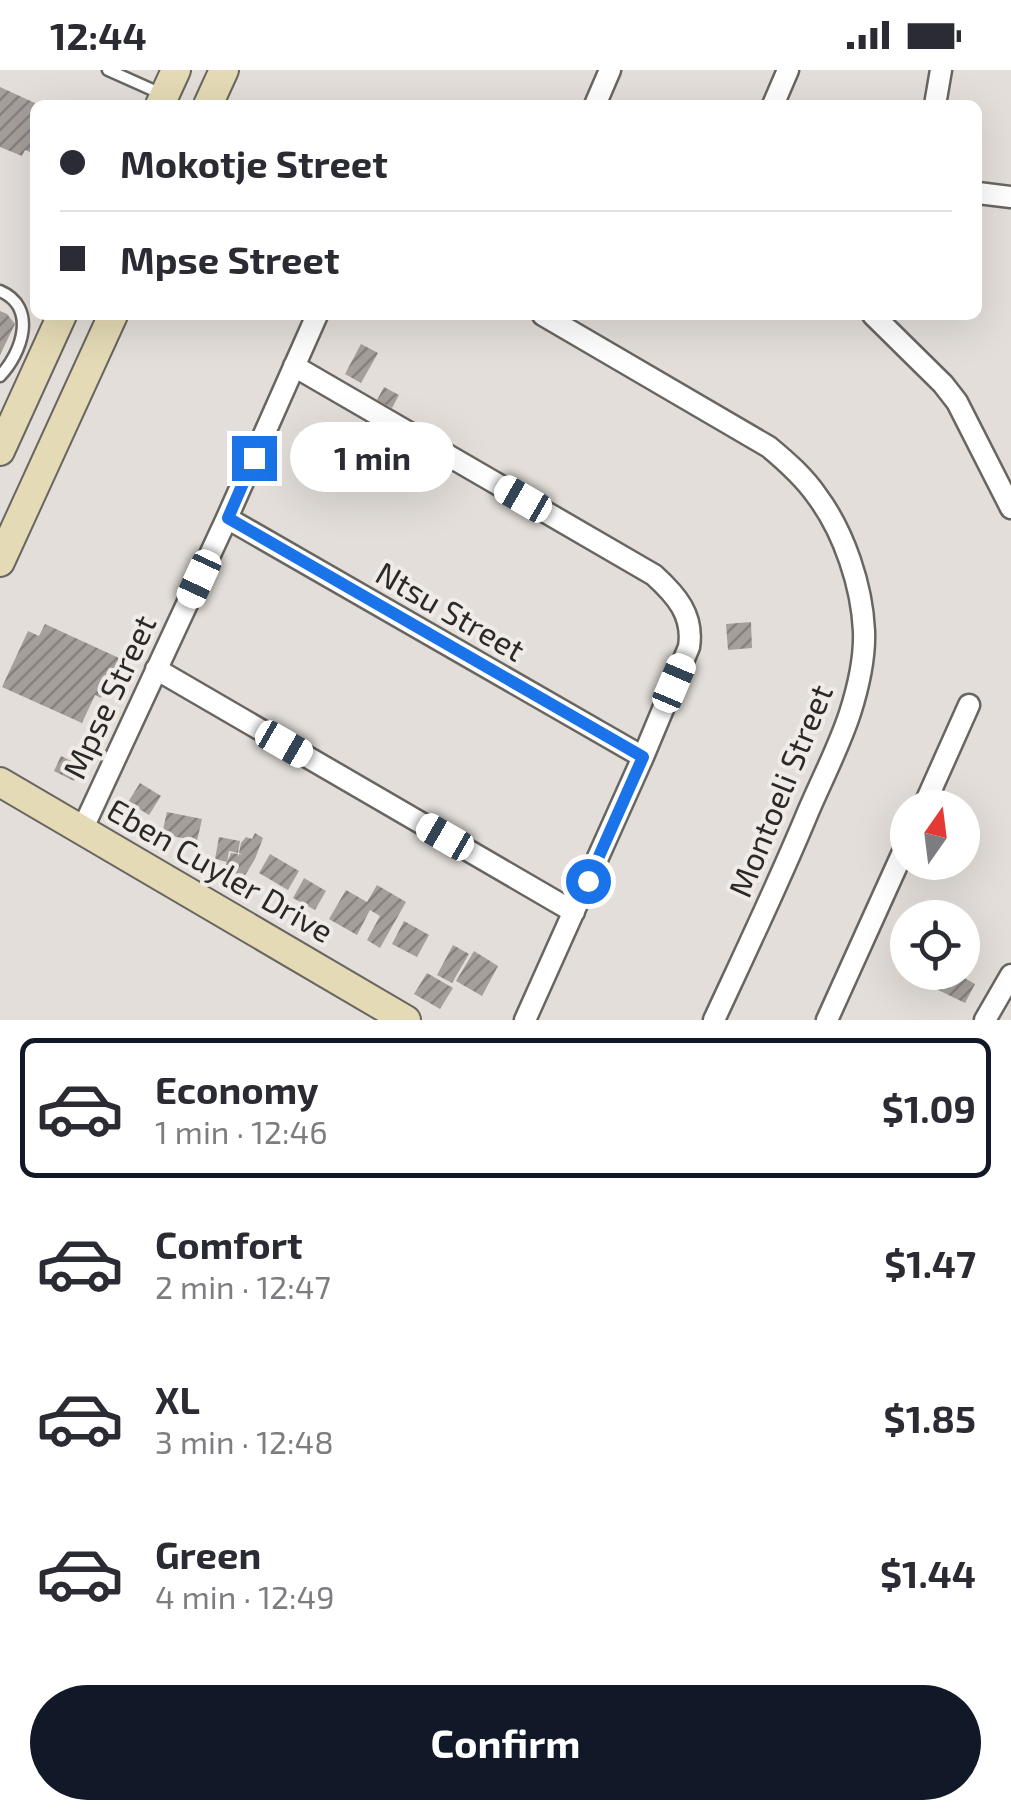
<!DOCTYPE html>
<meta charset="utf-8">
<style>
:root{--surface:#fff;--page:#f2f2f3;--text:#2b2b33;--muted:#7c7c81;--line:#e1e1e2;--accent:#111827}
body{margin:0;font-family:"Exo 2",sans-serif;background:var(--page);color:var(--text);height:100vh;display:flex;flex-direction:column;font-size:38px;white-space:nowrap}
*{box-sizing:border-box;margin:0}
p{font-size:32px;color:var(--muted)}
.icon{flex:none;width:55px;height:55px;fill:none;stroke:currentColor;stroke-width:2;stroke-linecap:round;stroke-linejoin:round}
.map{position:relative;height:950px;overflow:hidden}
.side{display:flex;flex-direction:column;background:var(--surface);flex:1}
.side>*{flex:none}
.banner{position:absolute;left:30px;top:30px;width:952px;height:220px;border-radius:15px;box-shadow:0 10px 40px #0002;display:grid;align-content:center;height:220px;padding:0 30px;background:var(--surface)}
.needle{width:65px;rotate:14deg}
.fabs{position:absolute;left:890px;top:720px;display:grid;gap:20px}
.fabs a{display:grid;place-items:center;width:90px;height:90px;border-radius:50%;background:var(--surface);box-shadow:0 10px 40px #0002;font-size:50px}
.end{position:absolute;width:45px;height:45px;margin:-22px;border:12px solid #1a73e8;background:#fff;box-shadow:0 0 0 5px #fff}
.from{border-radius:50%}
.bubble{position:absolute;height:70px;border-radius:35px;background:var(--surface);box-shadow:0 10px 40px #0002;font-size:32px;font-weight:700;line-height:70px;text-align:center}
.car{position:absolute;width:30px;height:60px;margin:-30px -15px;border-radius:12px;box-shadow:0 0 8px 2px #0007;background:linear-gradient(#fff 24%,#345 0 40%,#fff 0 76%,#345 0 86%,#fff 0)}
.banner b{display:flex;align-items:center;gap:35px;height:95px;font-size:38px}
.banner b+b{border-top:2px solid var(--line)}
.banner i{width:25px;height:25px;background:var(--text)}
ul{padding:18px 0 0;list-style:none}
li{display:flex;align-items:center;gap:30px;height:140px;margin:0 20px 15px;padding:0 10px;border:5px solid transparent;border-radius:15px}
li div{flex:1}
li b{display:block;font-size:38px}
li em{font-style:normal;font-weight:700}
li.selected{border-color:var(--accent)}
li>.icon{width:90px;height:90px;stroke-width:1.5}
.cta{display:flex;gap:20px;margin-top:auto;padding:20px 30px}
.cta a{flex:1;height:115px;border-radius:60px;background:var(--accent);color:#fff;font-size:40px;font-weight:700;line-height:115px;text-align:center}
.status{display:flex;justify-content:space-between;align-items:center;height:70px;padding:0 50px;background:var(--surface);direction:ltr}
.status svg{height:28px;fill:currentColor}
.map>svg:first-child{display:block}
.building{fill:url(#building-hatch)}
.lines{fill:none;stroke-linecap:round;stroke-linejoin:round}
.lane-casing{stroke:#696560;stroke-width:15}
.street-casing{stroke:#696560;stroke-width:25}
.secondary-casing{stroke:#696560;stroke-width:32}
.lane{stroke:#fff;stroke-width:10}
.street{stroke:#fff;stroke-width:20}
.secondary{stroke:#e4dab5;stroke-width:28}
.route{stroke:#1a73e8;stroke-width:12}
.labels{text-anchor:middle;stroke-width:8;stroke-linejoin:round;paint-order:stroke}
.street-label{font-size:32px;fill:#2b2927;stroke:#f0ebe6}
</style>
<div class="status"><b>12:44</b><svg viewBox="0 0 49 12"><path d="M0 12V9h3v3zM5 12V6h3v6zM10 12V3h3v9zM15 12V0h3v12zM26 1h20v11H26zM47 4h2v5h-2z"/></svg></div>
<div class="map">
<svg width="1011" height="950" viewBox="0 0 1011 950">
<defs>
<pattern id="building-hatch" width="6" height="6" patternUnits="userSpaceOnUse" patternTransform="scale(2.5)"><rect width="6" height="6" fill="#a59e9b"/><path d="M-1 1l2-2M0 6l6-6M5 7l2-2" fill="none" stroke="#87817e"/></pattern>
</defs>
<rect width="100%" height="100%" fill="#e3ded9"/>
<path class="building" d="M0 17 35 33V84L25 80 22 86 0 77Z
M0 241 7 244 15 254 0 285Z
M361 274 378 283 361 313 345 304Z
M384 317 399 325 392 338 377 330Z
M751 552 752 578 728 580 726 554Z
M45 554 119 588 101 628 95 625 82 653 2 617 28 561 39 566Z
M61 686 81 696 74 711 54 701Z
M140 713 161 726 149 745 128 732Z
M167 742 202 749 197 771 162 764Z
M255 763 263 768 255 789 238 817 221 806 231 783 238 784V787L239 784 243 785 239 783 241 773 246 767 252 769Z
M219 767 240 771 238 783 229 781 227 792 215 789Z
M270 784 299 801 288 820 259 803Z
M304 808 326 821 315 840 293 828Z
M377 815 406 832 380 878 367 870 380 846 370 840 357 865 329 849 346 820 367 832Z
M404 851 429 865 417 887 392 874Z
M453 875 469 884 452 913 437 905Z
M474 881 498 896 482 926 456 911Z
M937 902H954L975 914 965 933 930 916Z
M427 903 453 918 440 939 414 924Z"/>
<g class="lines">
<g class="lane-casing">
<path id="lane" d="M108 0 164 25
M0 221C38 237 22 283 0 306"/>
</g>
<g class="street-casing">
<path id="street" d="M595 35 610 0
M773 35 788 0
M935 35 941 0
M978 123 1011 127
M543 245 769 377C787 392 804 407 817 426 844 462 862 516 864 561 865 588 858 618 850 643 839 677 822 709 808 742 779 812 746 881 714 950
M873 245 943 314 957 332 1011 438
M294 296 654 505C676 525 694 545 689 577L643 687 525 950
M227 448 643 687
M156 599 574 842
M923 738 969 635
M82 760 227 448 317 245
M827 950 908 771
M985 950 1011 905"/>
</g>
<g class="secondary-casing">
<path id="secondary" d="M160 35 176 0
M208 35 224 0
M0 381 62 245
M0 492 113 245
M0 712 406 950"/>
</g>
<use href="#lane" class="lane"/>
<use href="#street" class="street"/>
<use href="#secondary" class="secondary"/>
</g>
<g class="lines">
<path class="route" d="M254 388 228 448 643 687 588 811"/>
</g>
<g class="labels">
<g class="street-label">
<text transform="translate(450 542) rotate(30)" y="11">Ntsu Street</text>
<text transform="translate(110 627) rotate(-65)" y="11">Mpse Street</text>
<text transform="translate(781 721) rotate(-68)" y="11">Montoeli Street</text>
<text transform="translate(220 801) rotate(30)" y="11">Eben Cuyler Drive</text>
</g>
</g>
</svg>
<div class="fabs">
<a><svg class="needle" viewBox="-14 -14 28 28"><path d="M0-13l5 13h-10z" fill="#e53935"/><path d="M0 13l5-13h-10z" fill="#7c7c81"/></svg></a>
<a><svg class="icon" aria-label="locate" viewBox="0 0 24 24"><circle cx="12" cy="12" r="6"/><path d="M12 2v4M12 18v4M2 12h4M18 12h4"/></svg></a>
</div>
<i class="end from" style="left:588px;top:811px"></i>
<i class="end" style="left:254px;top:388px"></i>
<div class="bubble" style="left:290px;top:352px;width:165px">1 min</div>
<i class="car" style="left:523px;top:429px;rotate:300deg"></i>
<i class="car" style="left:199px;top:509px;rotate:205deg"></i>
<i class="car" style="left:674px;top:613px;rotate:23deg"></i>
<i class="car" style="left:284px;top:674px;rotate:120deg"></i>
<i class="car" style="left:445px;top:767px;rotate:300deg"></i>
<div class="banner">
<b><i class="from"></i>Mokotje Street</b>
<b><i></i>Mpse Street</b>
</div>
</div>
<section class="side">
<ul>
<li class="selected"><svg class="icon" aria-label="car" viewBox="0 0 24 24"><path d="M5 17H2v-5l4-1 3-4h7l3 4 3 1v5h-3M9 17h6M6 11h13"/><circle cx="7" cy="17" r="2"/><circle cx="17" cy="17" r="2"/></svg><div><b>Economy</b><p>1 min · 12:46</p></div><em>$1.09</em></li>
<li><svg class="icon" aria-label="car" viewBox="0 0 24 24"><path d="M5 17H2v-5l4-1 3-4h7l3 4 3 1v5h-3M9 17h6M6 11h13"/><circle cx="7" cy="17" r="2"/><circle cx="17" cy="17" r="2"/></svg><div><b>Comfort</b><p>2 min · 12:47</p></div><em>$1.47</em></li>
<li><svg class="icon" aria-label="car" viewBox="0 0 24 24"><path d="M5 17H2v-5l4-1 3-4h7l3 4 3 1v5h-3M9 17h6M6 11h13"/><circle cx="7" cy="17" r="2"/><circle cx="17" cy="17" r="2"/></svg><div><b>XL</b><p>3 min · 12:48</p></div><em>$1.85</em></li>
<li><svg class="icon" aria-label="car" viewBox="0 0 24 24"><path d="M5 17H2v-5l4-1 3-4h7l3 4 3 1v5h-3M9 17h6M6 11h13"/><circle cx="7" cy="17" r="2"/><circle cx="17" cy="17" r="2"/></svg><div><b>Green</b><p>4 min · 12:49</p></div><em>$1.44</em></li>
</ul>
<div class="cta"><a>Confirm</a></div>
</section>
